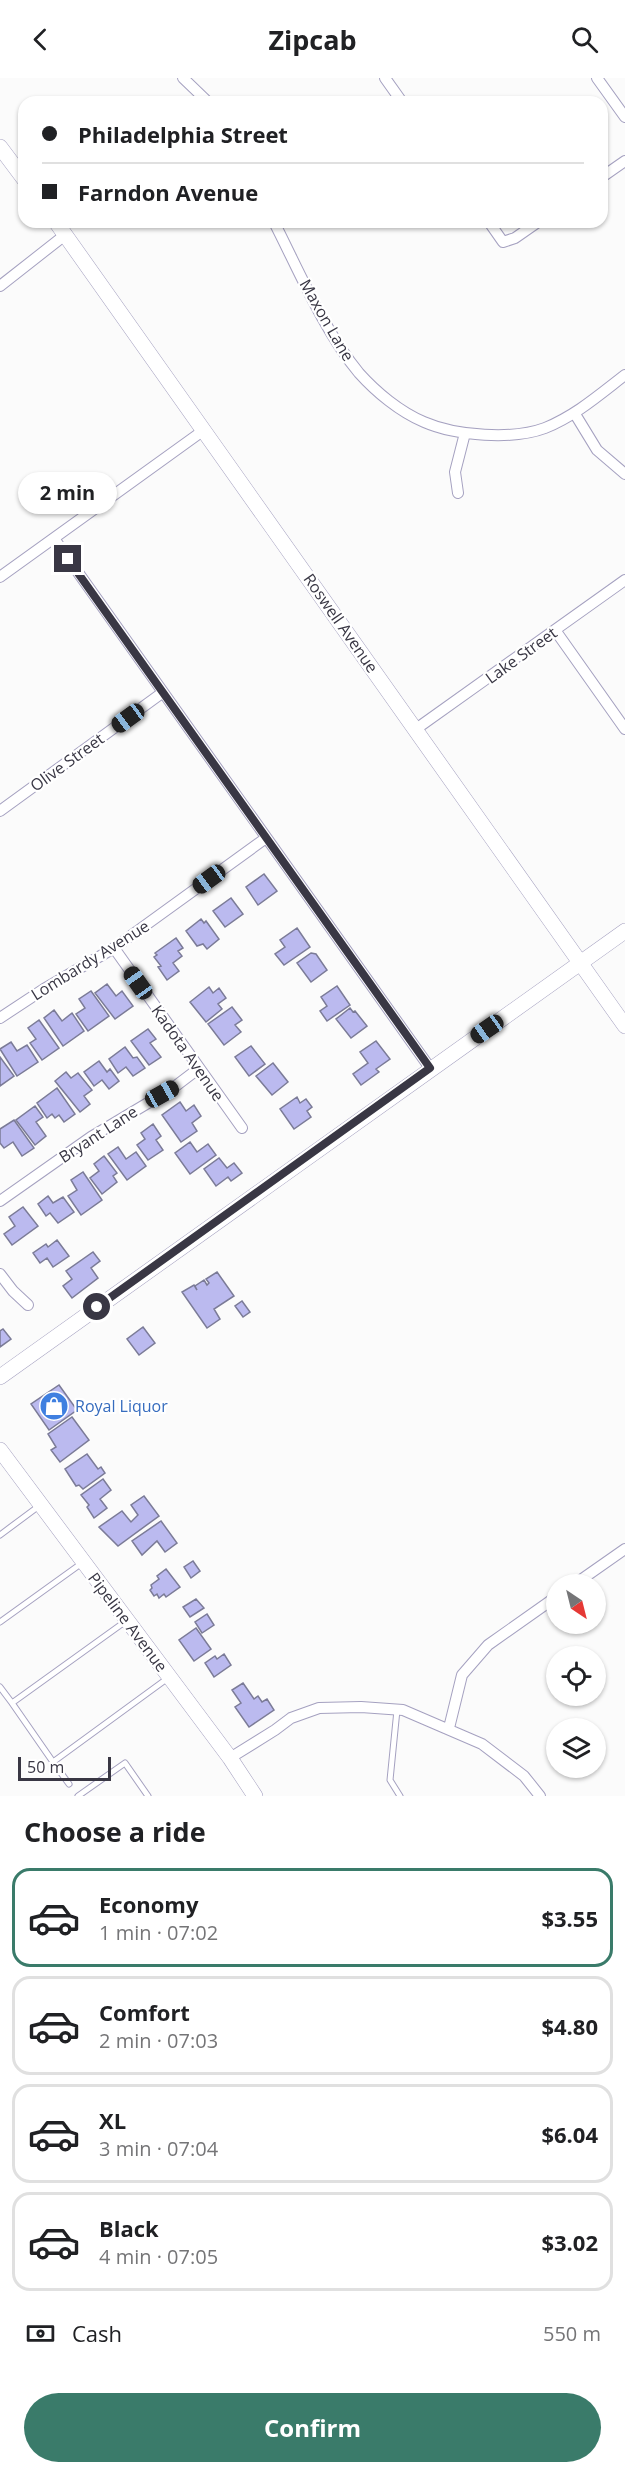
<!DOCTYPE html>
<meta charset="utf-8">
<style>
:root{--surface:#fff;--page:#f6f6f6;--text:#202124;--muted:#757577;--line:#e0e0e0;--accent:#3a7b6a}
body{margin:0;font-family:"Open Sans",sans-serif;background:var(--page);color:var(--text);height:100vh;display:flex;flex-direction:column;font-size:22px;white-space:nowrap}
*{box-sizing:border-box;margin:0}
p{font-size:20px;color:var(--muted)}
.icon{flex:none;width:33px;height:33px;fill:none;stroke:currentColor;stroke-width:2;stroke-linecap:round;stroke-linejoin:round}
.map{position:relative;height:1718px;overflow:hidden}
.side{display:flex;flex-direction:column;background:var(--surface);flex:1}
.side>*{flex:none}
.guide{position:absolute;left:18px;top:18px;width:590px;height:132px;border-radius:18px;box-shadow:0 2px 4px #0004;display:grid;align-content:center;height:132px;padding:0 24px;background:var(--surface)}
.needle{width:39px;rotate:145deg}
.buttons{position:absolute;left:546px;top:1496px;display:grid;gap:12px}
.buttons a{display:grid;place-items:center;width:60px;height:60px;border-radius:50%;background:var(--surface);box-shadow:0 2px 4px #0004;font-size:30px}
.scale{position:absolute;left:18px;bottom:15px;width:93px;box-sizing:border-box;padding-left:6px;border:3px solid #393744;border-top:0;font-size:16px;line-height:21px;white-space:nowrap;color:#393744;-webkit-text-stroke:4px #fff;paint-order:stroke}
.end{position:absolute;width:27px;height:27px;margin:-14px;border:8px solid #393744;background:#fff;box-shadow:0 0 0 3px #fff}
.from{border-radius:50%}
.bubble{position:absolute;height:42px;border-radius:21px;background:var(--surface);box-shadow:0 2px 4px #0004;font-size:20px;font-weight:700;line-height:42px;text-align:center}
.car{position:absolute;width:18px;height:36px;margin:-18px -9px;border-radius:8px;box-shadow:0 0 4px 2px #0007;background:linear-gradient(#222 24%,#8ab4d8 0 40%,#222 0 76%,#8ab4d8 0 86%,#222 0)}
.guide b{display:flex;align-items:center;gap:21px;height:57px;font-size:22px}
.guide b+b{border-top:2px solid var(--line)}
.guide i{width:15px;height:15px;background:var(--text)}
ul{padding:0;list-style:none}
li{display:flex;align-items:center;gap:18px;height:99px;margin:0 12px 9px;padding:0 12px;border:3px solid var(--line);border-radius:18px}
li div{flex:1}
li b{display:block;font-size:22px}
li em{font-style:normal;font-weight:700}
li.selected{border-color:var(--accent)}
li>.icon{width:54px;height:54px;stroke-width:1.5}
h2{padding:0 24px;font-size:27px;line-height:72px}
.pay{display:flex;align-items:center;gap:15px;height:66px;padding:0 24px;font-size:22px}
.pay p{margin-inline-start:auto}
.button{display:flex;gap:12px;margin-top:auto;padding:12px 24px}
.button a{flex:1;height:69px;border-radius:36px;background:var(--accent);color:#fff;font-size:24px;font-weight:700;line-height:69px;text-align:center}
header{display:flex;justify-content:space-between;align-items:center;height:78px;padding:0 24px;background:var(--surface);font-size:27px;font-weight:700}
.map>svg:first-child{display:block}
.building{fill:#bbbaef;stroke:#7b7b97;stroke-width:1.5}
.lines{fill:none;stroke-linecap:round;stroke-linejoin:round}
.lane-casing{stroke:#a5a1c0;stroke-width:7}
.street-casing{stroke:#a5a1c0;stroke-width:12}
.secondary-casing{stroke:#a5a1c0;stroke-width:16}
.lane{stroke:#fff;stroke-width:5}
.street{stroke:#fff;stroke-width:10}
.secondary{stroke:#fff;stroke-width:15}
.route{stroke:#393744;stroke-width:8}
.labels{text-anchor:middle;stroke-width:4.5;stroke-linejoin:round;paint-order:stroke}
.street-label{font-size:16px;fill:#393744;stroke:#fff}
.shop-label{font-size:16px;fill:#366cbe;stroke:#fff;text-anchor:start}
</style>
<header><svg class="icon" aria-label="back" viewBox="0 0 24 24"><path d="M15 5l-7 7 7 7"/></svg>Zipcab<svg class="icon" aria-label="search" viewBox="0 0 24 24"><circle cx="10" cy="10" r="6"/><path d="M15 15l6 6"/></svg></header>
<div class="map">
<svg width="625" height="1718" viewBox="0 0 625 1718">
<rect width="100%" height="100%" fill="#fbfbfb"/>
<path class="building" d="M264 796 277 813 258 827 246 809Z
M231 820 243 836 225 849 213 833Z
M201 841 204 845 206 843 219 861 207 871 203 866 197 868 186 853Z
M297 850 310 869 284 887 275 876 285 869 280 862Z
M176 860 183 870 178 873 182 878 173 885 179 893 167 902 158 889 161 888 154 879 157 877 155 875Z
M311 875 316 876 327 892 311 904 297 885Z
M107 906 116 918 122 913 133 928 115 941 95 915Z
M337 908 350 927 327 943 320 933 327 928 321 919Z
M209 909 213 915 219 910 226 920 218 926 222 931 206 944 190 924Z
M91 913 109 938 88 953 76 936 85 930 79 921Z
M232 929 242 942 235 947 241 954 224 967 208 946Z
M350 930 353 934 355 933 367 948 351 960 336 941Z
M54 932 62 943 72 935 84 953 63 968 44 940Z
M39 942 59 970 42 982 30 965 36 961 28 950Z
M148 951 156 961 150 965 161 979 149 987 131 963Z
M376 963 390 981 376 991 379 994 361 1007 353 996 368 985 360 974Z
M11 964 17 973 27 967 38 984 17 998 0 971Z
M251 968 265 986 249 998 235 979Z
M125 969 133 980 137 979 145 990 133 998 126 989 118 995 109 981Z
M0 979 14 998 0 1008Z
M99 983 107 994 110 991 119 1003 109 1011 102 1002 94 1008 84 994Z
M273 985 288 1004 272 1017 256 998Z
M66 994 71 1000 78 995 92 1012 84 1018 90 1026 80 1034 55 1003Z
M57 1010 75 1036 64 1044 59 1037 55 1040 52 1036 47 1040 37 1025Z
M297 1019 300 1025 306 1021 312 1029 307 1033 311 1039 294 1051 280 1031Z
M180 1024 186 1033 194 1027 201 1038 192 1045 197 1053 181 1064 162 1037Z
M35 1028 43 1039 36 1044 46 1058 35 1067 16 1042Z
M14 1042 34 1070 22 1078 13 1064 4 1070 0 1065V1051Z
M153 1046 161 1058 156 1062 163 1072 148 1082 137 1067 145 1061 141 1055Z
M190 1064 197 1074 208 1066 216 1077 190 1096 175 1075Z
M118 1069 126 1081 136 1074 146 1088 127 1102 108 1076Z
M104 1078 117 1095 113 1098 117 1104 102 1116 90 1100 99 1093 94 1086Z
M219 1080 227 1090 234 1085 242 1095 231 1103 228 1099 216 1108 204 1091Z
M83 1094 102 1122 81 1137 68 1118 77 1112 71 1102Z
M48 1118 53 1125 63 1119 74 1134 58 1145 50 1135 46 1138 38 1126Z
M23 1129 38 1148 12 1167 4 1156 15 1148 9 1139Z
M57 1162 69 1178 53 1189 47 1180 40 1185 33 1175 46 1166 48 1169Z
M93 1174 100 1183 91 1190 98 1200 72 1220 63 1208 72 1201 66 1193Z
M217 1194 234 1218 214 1231 220 1241 207 1250 182 1214 194 1207 197 1212 195 1208 204 1202 207 1207 209 1205 206 1201Z
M242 1223 250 1234 243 1239 235 1228Z
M143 1249 155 1265 139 1277 127 1261Z
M3 1251 11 1261 0 1269V1253Z
M59 1307 77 1332 49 1352 31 1326Z
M72 1339 89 1362 60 1384 51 1372 56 1369 48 1356Z
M87 1376 98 1391 101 1389 105 1395 83 1411 79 1407 76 1408 65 1391Z
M103 1401 111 1412 100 1421 107 1430 94 1440 87 1429 89 1427 81 1417Z
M144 1418 159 1438 118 1468 99 1449 122 1433 131 1444 138 1437 131 1427Z
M161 1443 177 1465 165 1474 157 1463 142 1477 132 1463Z
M193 1483 200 1493 191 1500 184 1489Z
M166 1491 180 1509 166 1519 164 1516 159 1520 157 1516 154 1518 150 1512 152 1510 151 1507 159 1501 157 1498Z
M196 1521 204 1530 190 1539 183 1529Z
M207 1536 214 1547 202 1555 195 1544Z
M196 1550 211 1571 194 1583 179 1562Z
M224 1576 231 1587 214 1599 205 1585 215 1578 217 1581Z
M243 1605 254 1621 258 1618 262 1624 267 1621 274 1632 249 1649 235 1629 241 1625 232 1612Z"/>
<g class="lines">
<g class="lane-casing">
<path id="lane" d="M0 1457 39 1428
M0 1544 82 1485
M0 1609 12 1625 126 1543
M12 1625 53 1684 168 1600
M397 1632 390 1702 400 1718
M53 1684 69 1706
M78 1718 125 1685 148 1718"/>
</g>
<g class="street-casing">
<path id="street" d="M183 0 208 24
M385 0 402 24
M597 0 625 39
M602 99 625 83
M274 144C299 193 324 253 359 295 376 314 400 334 424 344 456 358 513 362 545 350 575 338 599 317 625 297
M489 144 503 164 515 160 538 144
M0 208 65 157
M575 336 597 372 625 396
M458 415 455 394 465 355
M55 462 430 990
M0 499 204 352
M555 552 625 651
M416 651 625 502
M0 733 162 615
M114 870 242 1050
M0 940 44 911 114 870 266 760
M0 1123 91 1059 173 1010 198 991
M0 1196 13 1213 28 1227
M575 1506 625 1471
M449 1650 462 1597 488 1567 556 1519
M230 1680 275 1652 291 1640 319 1630 361 1629 403 1632 482 1666 524 1698 540 1718"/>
</g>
<g class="secondary-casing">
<path id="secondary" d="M0 69 24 101
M56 144 625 948
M0 1299 625 853
M0 1372 230 1680 255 1718"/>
</g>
<use href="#lane" class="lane"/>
<use href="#street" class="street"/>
<use href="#secondary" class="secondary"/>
</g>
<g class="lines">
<path class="route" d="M68 481 430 990 97 1229"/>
</g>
<defs>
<g id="shop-disc" transform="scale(1.5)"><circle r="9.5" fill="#3f7fe0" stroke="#fff"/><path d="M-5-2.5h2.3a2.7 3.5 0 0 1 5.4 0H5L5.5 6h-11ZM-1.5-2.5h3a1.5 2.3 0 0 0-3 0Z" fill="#fff"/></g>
</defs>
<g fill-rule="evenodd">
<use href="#shop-disc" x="54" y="1328"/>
</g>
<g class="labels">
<g class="street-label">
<text transform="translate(327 242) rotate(60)" y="6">Maxon Lane</text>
<text transform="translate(341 545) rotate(55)" y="6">Roswell Avenue</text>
<text transform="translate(521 577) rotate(-36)" y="6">Lake Street</text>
<text transform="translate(67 684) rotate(-36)" y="6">Olive Street</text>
<text transform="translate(90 882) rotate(-32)" y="6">Lombardy Avenue</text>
<text transform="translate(188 975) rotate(55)" y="6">Kadota Avenue</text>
<text transform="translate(98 1056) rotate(-33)" y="6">Bryant Lane</text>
<text transform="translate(128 1544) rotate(53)" y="6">Pipeline Avenue</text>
</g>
<g class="shop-label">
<text x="75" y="1334">Royal Liquor</text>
</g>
</g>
</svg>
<div class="buttons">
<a><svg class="needle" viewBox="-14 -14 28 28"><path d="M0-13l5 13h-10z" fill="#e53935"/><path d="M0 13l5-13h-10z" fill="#757577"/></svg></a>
<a><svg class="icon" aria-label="locate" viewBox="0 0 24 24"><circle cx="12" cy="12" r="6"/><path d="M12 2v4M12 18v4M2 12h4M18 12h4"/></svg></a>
<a><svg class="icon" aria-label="layers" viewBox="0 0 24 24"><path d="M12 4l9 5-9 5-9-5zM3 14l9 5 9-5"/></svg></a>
</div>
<div class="scale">50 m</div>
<i class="end from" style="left:97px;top:1229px"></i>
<i class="end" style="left:68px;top:481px"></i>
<div class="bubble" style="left:18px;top:394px;width:99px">2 min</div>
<i class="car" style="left:128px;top:640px;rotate:234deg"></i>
<i class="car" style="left:209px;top:801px;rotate:234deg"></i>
<i class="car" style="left:138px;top:905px;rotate:325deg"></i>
<i class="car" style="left:487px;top:951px;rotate:235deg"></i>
<i class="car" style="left:162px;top:1016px;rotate:61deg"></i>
<div class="guide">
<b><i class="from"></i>Philadelphia Street</b>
<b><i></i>Farndon Avenue</b>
</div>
</div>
<section class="side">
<h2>Choose a ride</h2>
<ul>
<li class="selected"><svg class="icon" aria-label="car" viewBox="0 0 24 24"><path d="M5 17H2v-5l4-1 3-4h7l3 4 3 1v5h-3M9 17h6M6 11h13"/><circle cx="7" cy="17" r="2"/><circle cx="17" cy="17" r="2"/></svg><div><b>Economy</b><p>1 min · 07:02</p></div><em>$3.55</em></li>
<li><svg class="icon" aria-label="car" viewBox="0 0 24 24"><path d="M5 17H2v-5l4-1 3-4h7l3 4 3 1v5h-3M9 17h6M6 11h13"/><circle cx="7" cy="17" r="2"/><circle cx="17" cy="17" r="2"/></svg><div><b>Comfort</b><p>2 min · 07:03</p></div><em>$4.80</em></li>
<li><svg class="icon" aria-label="car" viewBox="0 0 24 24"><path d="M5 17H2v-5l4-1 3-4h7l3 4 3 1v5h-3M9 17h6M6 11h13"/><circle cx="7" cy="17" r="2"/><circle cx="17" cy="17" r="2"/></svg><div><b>XL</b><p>3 min · 07:04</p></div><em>$6.04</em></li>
<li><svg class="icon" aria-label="car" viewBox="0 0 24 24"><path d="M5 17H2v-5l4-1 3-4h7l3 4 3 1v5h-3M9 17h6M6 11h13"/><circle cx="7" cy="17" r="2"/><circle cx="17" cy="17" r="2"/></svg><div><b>Black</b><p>4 min · 07:05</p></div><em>$3.02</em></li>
</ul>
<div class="pay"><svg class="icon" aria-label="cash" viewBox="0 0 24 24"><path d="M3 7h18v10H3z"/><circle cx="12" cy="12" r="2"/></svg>Cash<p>550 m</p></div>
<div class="button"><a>Confirm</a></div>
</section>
